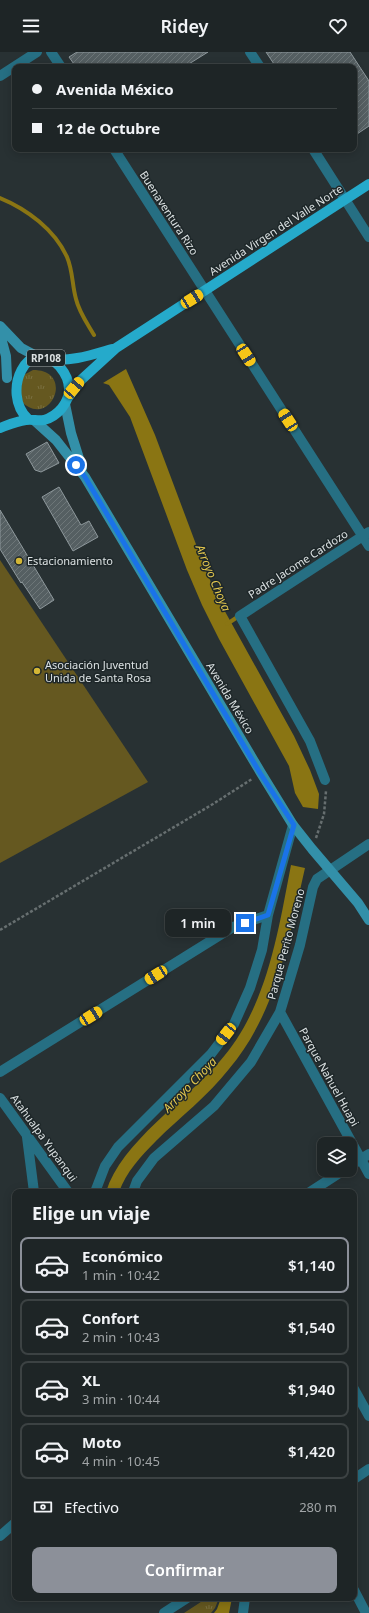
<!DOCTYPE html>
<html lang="es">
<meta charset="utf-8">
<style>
:root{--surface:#1e2526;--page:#2b3132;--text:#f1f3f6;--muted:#a1a5a7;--line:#3c4243;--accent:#8c9099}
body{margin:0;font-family:"Noto Sans",sans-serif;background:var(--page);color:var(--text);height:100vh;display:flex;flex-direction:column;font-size:15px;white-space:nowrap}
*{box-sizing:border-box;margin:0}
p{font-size:13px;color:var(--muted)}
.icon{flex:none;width:22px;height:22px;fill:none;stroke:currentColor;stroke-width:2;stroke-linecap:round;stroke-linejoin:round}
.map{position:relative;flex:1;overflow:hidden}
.drawer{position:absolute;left:12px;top:1137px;width:345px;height:412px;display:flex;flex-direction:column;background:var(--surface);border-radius:8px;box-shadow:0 2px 10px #0003,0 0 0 1px var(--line)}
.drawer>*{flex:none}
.top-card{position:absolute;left:12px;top:12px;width:345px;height:88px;border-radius:8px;box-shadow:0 2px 10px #0003,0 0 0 1px var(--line);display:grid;align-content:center;height:88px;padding:0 20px;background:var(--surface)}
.controls{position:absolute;left:317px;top:1085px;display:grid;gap:8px}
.controls a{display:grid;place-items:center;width:40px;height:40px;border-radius:8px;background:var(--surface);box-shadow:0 2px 10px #0003,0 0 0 1px var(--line);font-size:20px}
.end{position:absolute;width:18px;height:18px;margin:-9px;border:5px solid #1a73e8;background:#fff;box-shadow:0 0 0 2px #fff}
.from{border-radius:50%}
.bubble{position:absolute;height:28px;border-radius:8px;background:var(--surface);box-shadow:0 2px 10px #0003,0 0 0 1px var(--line);font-size:13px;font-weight:600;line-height:28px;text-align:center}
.car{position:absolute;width:12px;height:24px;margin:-12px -6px;border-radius:5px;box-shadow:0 0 3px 1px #0007;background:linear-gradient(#f5c518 24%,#345 0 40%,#f5c518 0 76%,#345 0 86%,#f5c518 0)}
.top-card b{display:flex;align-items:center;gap:14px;height:38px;font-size:15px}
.top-card b+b{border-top:1px solid var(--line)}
.top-card i{width:10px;height:10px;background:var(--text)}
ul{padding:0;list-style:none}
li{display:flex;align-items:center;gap:12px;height:56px;margin:0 8px 6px;padding:0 12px;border:2px solid var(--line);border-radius:8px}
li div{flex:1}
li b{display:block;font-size:15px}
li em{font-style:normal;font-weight:600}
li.selected{border-color:var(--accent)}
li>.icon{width:36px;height:36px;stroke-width:1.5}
h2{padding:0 20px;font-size:18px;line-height:48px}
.pay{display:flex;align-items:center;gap:10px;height:44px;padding:0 20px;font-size:15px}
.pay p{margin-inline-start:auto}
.primary-button{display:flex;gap:8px;margin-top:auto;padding:8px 20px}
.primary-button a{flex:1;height:46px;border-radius:8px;background:var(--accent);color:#fff;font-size:16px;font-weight:600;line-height:46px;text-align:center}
header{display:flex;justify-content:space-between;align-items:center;height:52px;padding:0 20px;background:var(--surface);font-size:18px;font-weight:600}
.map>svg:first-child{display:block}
.grass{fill:url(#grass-tufts)}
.garden{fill:#655820}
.water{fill:#8a7513}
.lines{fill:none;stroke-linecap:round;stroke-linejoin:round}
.stream{stroke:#8a7513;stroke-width:4}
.building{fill:url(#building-hatch);stroke:#8e989c}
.path{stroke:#676f70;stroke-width:2.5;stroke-dasharray:3 2;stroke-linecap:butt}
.minor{stroke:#266f83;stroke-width:10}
.tertiary{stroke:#266f83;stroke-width:10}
.secondary{stroke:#3390a9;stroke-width:10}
.primary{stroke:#25aacb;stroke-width:10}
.route{stroke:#1a73e8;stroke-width:5}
.poi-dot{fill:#d3b635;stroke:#1e2729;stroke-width:1.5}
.labels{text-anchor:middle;stroke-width:3;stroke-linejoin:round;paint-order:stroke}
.shield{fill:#1e2729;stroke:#a2a9aa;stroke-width:1}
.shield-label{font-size:10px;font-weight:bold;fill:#dbe1e2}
.street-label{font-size:11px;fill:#dbe1e2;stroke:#1e2729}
.poi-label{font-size:11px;fill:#dbe1e2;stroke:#1e2729;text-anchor:start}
.water-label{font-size:12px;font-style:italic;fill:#e3c74e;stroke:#1e2729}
</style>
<header><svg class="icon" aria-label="menu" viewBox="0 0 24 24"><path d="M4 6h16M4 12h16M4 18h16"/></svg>Ridey<svg class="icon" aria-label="heart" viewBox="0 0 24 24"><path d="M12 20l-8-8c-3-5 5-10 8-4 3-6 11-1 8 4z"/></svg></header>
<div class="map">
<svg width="369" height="1561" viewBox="0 0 369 1561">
<defs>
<pattern id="grass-tufts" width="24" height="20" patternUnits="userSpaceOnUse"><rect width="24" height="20" fill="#655820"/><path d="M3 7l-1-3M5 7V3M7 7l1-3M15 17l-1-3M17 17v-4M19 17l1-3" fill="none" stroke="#7a7040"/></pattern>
<pattern id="building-hatch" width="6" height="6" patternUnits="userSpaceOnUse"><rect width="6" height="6" fill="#555f62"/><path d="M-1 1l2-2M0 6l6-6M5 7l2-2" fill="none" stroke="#6d7678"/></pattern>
</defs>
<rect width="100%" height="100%" fill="#283133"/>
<path class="grass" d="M33 318C77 318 49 380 20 348L22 324Z
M207 1546H219L215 1556 211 1561H184Z"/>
<path class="garden" d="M0 508 148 730 0 811Z"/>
<path class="water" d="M126 317 155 383 203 511 217 545 294 684 310 718 319 742 318 757 303 755 295 741 289 714 219 587 202 553 187 518 130 365 109 333 103 331Z
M291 813 305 816C289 886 277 960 229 1017 208 1044 180 1065 156 1089 141 1104 126 1120 119 1140H106C121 1090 186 1049 220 1009 267 956 278 880 291 813Z
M221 1546H232L229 1561H214L217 1557Z"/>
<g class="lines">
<path class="stream" d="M0 146C27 157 55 178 67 205 73 219 72 233 76 247 79 260 87 271 94 283
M227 572 239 564"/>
</g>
<path class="building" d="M77 0H208L184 15H76L69 5Z
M266 0H350L369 29V74L354 84V15H276Z
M47 390 59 411 41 420 35 418 26 402Z
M59 435 81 473 89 469 98 485 73 499 42 445Z
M0 458 54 548 40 557 22 530 21 531 0 497Z"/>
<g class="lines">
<path class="path" d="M316 786 324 762 326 739
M0 878 213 752 252 727"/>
<path class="minor" d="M51 0 61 15
M250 0 260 15
M0 24 37 0
M114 97 369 494
M313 97 369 185
M325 728 310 689 240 564 369 480
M280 960 369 1122
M0 1020 233 875 268 863
M0 1046 68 1140
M27 1085 34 1140
M350 1114 369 1102
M95 1140 105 1114 118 1095 211 1002 234 972 250 936 262 898 268 863 293 773
M133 1140 137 1129 154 1106 214 1054 251 1010 280 960 300 893 313 835 317 827 369 792
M310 1140 344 1118
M354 1337 369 1364
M0 1484 15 1471
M354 1538 366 1561
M243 1561 245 1546"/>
<path class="tertiary" d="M354 1427 369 1417
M164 1561 187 1546"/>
<path class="secondary" d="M0 274 21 296 38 305
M0 282 6 304 7 326
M65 352 71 381 82 416
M35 369 56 388 85 425 261 721 293 773 312 797 358 851 369 868"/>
<path class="primary" d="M49 307C71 310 91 303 112 297
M67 347 81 328 116 296 369 132
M0 376C8 373 17 369 26 368 32 367 38 369 44 368 58 364 69 351 69 337 69 328 65 321 60 315 28 280 0 341 28 367"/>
</g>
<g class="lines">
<path class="route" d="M76 413 85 425 260 721 294 773 268 863 245 871"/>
</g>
<g class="poi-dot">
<circle cx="19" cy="509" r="4"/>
<circle cx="37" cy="619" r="4"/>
</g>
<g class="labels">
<rect class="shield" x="27" y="298" width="38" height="16" rx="3"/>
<g class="shield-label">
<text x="46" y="310">RP108</text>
</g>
<g class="street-label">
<text transform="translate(169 161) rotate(57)" y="4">Buenaventura Rizo</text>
<text transform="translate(276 178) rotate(-33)" y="4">Avenida Virgen del Valle Norte</text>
<text transform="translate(298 512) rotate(-33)" y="4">Padre Jacome Cardozo</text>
<text transform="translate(230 646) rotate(59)" y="4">Avenida México</text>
<text transform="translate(286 892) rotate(-75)" y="4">Parque Perito Moreno</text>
<text transform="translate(329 1025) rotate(61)" y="4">Parque Nahuel Huapi</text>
<text transform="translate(44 1086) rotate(54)" y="4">Atahualpa Yupanqui</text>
</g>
<g class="poi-label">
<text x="27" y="513">Estacionamiento</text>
<text x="45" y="617">Asociación Juventud<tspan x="45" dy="13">Unida de Santa Rosa</tspan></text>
</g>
<g class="water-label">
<text transform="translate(213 526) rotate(67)" y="4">Arroyo Choya</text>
<text transform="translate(190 1033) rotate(-46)" y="4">Arroyo Choya</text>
</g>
</g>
</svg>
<div class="controls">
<a><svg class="icon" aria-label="layers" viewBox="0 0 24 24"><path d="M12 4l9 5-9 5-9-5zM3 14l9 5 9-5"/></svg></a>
</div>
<i class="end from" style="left:76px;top:413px"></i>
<i class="end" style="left:245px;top:871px"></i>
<div class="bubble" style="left:165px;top:857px;width:66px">1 min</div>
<i class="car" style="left:192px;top:247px;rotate:58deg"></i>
<i class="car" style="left:246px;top:303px;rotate:147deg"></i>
<i class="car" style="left:74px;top:336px;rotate:40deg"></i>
<i class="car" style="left:288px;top:368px;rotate:327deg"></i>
<i class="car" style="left:156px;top:923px;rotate:238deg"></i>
<i class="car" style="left:91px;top:964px;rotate:58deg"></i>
<i class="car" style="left:226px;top:982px;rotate:218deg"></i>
<div class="top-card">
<b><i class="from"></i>Avenida México</b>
<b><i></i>12 de Octubre</b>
</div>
<section class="drawer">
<h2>Elige un viaje</h2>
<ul>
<li class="selected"><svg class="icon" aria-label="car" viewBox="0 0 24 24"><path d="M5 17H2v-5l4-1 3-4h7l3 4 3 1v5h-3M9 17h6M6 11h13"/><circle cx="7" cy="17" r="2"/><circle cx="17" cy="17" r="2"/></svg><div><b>Económico</b><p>1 min · 10:42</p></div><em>$1,140</em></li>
<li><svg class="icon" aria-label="car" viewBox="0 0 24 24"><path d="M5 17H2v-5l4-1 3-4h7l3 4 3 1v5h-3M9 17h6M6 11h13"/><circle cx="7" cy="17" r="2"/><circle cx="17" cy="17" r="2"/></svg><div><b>Confort</b><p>2 min · 10:43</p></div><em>$1,540</em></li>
<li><svg class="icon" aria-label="car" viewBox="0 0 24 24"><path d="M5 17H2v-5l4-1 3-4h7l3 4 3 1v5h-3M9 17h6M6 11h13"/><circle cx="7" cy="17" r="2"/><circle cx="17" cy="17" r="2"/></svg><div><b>XL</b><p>3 min · 10:44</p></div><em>$1,940</em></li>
<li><svg class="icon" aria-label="car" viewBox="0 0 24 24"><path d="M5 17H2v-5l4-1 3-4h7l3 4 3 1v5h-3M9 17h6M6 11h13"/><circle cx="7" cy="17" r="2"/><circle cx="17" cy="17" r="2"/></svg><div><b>Moto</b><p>4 min · 10:45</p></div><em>$1,420</em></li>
</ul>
<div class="pay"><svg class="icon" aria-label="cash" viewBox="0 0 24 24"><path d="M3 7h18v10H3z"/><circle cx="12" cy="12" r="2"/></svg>Efectivo<p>280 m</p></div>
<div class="primary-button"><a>Confirmar</a></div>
</section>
</div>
